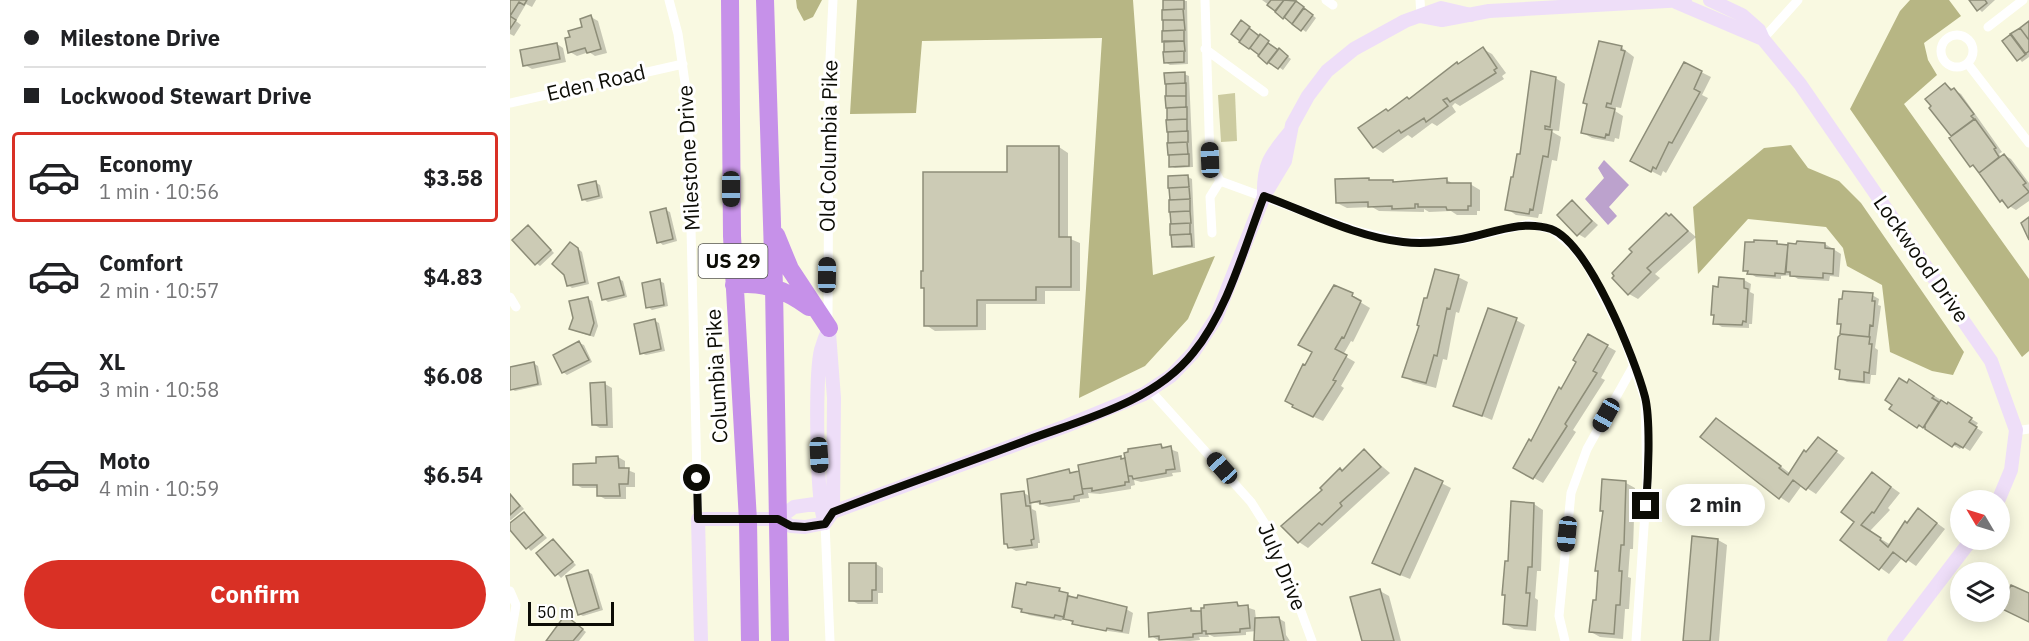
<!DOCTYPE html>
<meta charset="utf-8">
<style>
:root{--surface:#fff;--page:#f6f6f6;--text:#202124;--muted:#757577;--line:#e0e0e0;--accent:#d93025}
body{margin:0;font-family:"IBM Plex Sans",sans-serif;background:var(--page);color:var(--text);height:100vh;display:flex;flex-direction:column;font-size:22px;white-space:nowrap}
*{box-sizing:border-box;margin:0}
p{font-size:20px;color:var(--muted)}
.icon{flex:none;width:33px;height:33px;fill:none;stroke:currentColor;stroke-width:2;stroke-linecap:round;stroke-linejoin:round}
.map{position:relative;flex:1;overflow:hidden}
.sheet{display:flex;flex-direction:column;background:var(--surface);width:510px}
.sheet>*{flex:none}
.guide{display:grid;align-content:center;height:132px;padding:0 24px;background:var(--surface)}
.needle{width:39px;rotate:308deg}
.tools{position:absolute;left:1440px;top:490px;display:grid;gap:12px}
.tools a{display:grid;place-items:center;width:60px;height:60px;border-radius:50%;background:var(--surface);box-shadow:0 3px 15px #0003;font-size:30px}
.scale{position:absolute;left:18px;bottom:15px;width:86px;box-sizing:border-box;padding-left:6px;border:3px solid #0c0c05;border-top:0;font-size:16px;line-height:21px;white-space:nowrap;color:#0c0c05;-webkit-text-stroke:4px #fff;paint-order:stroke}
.end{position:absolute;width:27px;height:27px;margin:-14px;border:8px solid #0c0c05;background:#fff;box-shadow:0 0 0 3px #fff}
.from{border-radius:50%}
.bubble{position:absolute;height:42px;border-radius:21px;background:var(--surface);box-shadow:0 3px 15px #0003;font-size:20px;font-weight:800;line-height:42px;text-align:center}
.car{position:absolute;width:18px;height:36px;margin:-18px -9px;border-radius:8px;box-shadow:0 0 4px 2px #0007;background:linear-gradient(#222 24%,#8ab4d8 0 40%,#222 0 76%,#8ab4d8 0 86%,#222 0)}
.guide b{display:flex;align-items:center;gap:21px;height:57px;font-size:22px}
.guide b+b{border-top:2px solid var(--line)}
.guide i{width:15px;height:15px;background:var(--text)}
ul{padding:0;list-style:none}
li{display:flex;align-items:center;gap:18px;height:90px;margin:0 12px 9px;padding:0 12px;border:3px solid transparent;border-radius:6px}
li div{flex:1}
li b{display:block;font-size:22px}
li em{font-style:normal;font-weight:800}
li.active{border-color:var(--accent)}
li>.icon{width:54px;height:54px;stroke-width:1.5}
.cta{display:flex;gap:12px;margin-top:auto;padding:12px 24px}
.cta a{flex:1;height:69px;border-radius:36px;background:var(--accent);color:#fff;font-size:24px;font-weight:800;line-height:69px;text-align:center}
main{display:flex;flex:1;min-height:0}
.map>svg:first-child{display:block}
.green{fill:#cccba0}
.forest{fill:#b7b684}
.water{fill:#bca2cd}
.shadow{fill:#0003}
.building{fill:#cccbb5;stroke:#8d8d78;stroke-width:1.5}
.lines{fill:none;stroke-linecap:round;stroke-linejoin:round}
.street{stroke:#fff;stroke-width:9}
.secondary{stroke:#eedef8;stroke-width:14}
.highway{stroke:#c691e9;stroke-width:18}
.route{stroke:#0c0c05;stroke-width:8}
.labels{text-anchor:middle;stroke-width:6;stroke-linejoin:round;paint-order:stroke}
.shield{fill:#fff;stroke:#555550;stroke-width:1.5}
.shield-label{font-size:20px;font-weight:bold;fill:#0c0c05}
.street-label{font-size:21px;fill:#0c0c05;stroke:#fff}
</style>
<main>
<section class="sheet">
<div class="guide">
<b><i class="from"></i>Milestone Drive</b>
<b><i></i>Lockwood Stewart Drive</b>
</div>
<ul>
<li class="active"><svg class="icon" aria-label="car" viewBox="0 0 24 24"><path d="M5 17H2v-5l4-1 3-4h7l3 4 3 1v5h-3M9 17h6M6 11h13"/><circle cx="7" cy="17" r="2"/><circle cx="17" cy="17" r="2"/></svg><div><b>Economy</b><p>1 min · 10:56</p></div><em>$3.58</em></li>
<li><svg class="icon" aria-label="car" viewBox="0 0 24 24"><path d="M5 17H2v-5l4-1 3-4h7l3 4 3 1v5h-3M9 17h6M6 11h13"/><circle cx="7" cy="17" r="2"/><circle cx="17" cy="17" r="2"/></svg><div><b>Comfort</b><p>2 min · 10:57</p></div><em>$4.83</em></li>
<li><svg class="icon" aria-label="car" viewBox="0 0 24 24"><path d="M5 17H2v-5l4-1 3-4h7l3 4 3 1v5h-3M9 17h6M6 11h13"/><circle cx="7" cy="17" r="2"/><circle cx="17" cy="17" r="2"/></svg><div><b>XL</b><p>3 min · 10:58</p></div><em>$6.08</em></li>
<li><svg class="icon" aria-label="car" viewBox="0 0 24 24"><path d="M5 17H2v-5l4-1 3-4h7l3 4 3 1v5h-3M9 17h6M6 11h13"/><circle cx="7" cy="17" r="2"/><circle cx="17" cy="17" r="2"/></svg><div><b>Moto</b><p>4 min · 10:59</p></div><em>$6.54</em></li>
</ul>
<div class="cta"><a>Confirm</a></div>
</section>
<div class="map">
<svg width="1519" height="641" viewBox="0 0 1519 641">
<rect width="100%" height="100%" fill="#f9f9e1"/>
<path class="green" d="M725 93 727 141 711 142 708 95Z"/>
<path class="forest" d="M286 0H312L303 17 294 21 287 8Z
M347 0H623L643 275 705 256 678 319 635 366 569 398 592 38 412 41 406 113 340 114Z
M1400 0H1439L1451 16 1414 43 1418 60 1427 75 1394 104 1519 279V351L1512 357 1340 109 1390 11Z
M1281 145 1298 168 1329 181 1351 203 1454 352 1443 375 1422 371 1380 352 1372 285 1337 266 1333 248 1316 227 1238 219 1188 274 1183 207 1254 148Z"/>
<path class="water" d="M1094 160 1119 185 1099 207 1107 216 1098 225 1075 199 1094 178 1088 168Z"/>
<path class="shadow" d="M0 0H26L22 7 16 4 6 21 11 25 4 36 0 34Z
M655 0 677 1 678 64 660 65 655 62Z
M752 0H784L806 18 796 32Z
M1460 0H1485L1472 12Z
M81 17 88 21 97 53 85 56 79 52 67 56 60 52 62 38 74 28Z
M1519 22V57L1512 62 1494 41Z
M736 25 781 59 773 70 723 34Z
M47 44 53 48 56 62 22 69 15 65Z
M1111 47 1124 57 1111 108 1106 107 1105 111 1113 116 1109 139 1105 138 1104 142 1082 138 1073 133Z
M973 49 982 54 996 73 992 76 994 79 950 106 945 103 942 106 946 112 927 126 922 123 902 138 898 135 873 153 864 147 879 112Z
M1175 64 1201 77 1192 95 1198 98 1156 173 1153 171 1151 176 1131 166Z
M1022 73 1042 76 1055 84 1049 131 1039 130 1051 137 1047 161 1042 160 1032 214H1029L1028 218 1006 215 997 209 1011 156Z
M674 74 679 76 683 167 665 168 660 166 656 75Z
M1436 85 1451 94 1492 152 1489 154 1492 157 1494 155 1501 159 1519 183V201L1506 210 1491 201 1421 108Z
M549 147 558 153V238L570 243V291H535V304H476V330L425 331 416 325V289L412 287 499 174Z
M660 177H678L682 179 685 248H667L663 246Z
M937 180 945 185 960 184 970 190V211H967V215H947L941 211 919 212 914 209V212L869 211 862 207 837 208 827 203 882 181 886 184Z
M86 183 90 185 93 198 77 202 73 199Z
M1062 202 1088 225 1075 238 1068 234Z
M155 210 160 212 167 241 153 245 149 242Z
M1161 216 1186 237 1145 274 1150 278 1128 299 1119 294 1124 252Z
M19 227 44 253 30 266 26 263Z
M1267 243 1273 246 1315 244 1331 254 1329 277 1320 276 1319 281 1288 279 1282 275 1271 276V279L1246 277 1235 270Z
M65 246 72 252 79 284 62 288 58 285Z
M948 277 958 282 949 313 946 312 937 360 933 359 926 388 903 382 894 376Z
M109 279 113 281 117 297 98 302 94 299Z
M1234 280 1241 284 1240 292 1244 294 1242 324H1239V328L1212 327 1205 323 1210 288Z
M149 281 154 283 158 306 142 310 138 307Z
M824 287 852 300 850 302 860 308 843 342 841 341 833 355 845 362 831 386 834 388 813 421 793 412 796 367 804 352Z
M1362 295 1369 299 1368 305 1371 306 1365 348 1368 350 1366 375H1361L1360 384 1337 382 1330 378 1331 371 1326 368 1333 326 1328 323Z
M78 299 82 301 88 326 84 337 65 331 64 318Z
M1006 320 1015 325 982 420 945 405Z
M145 321 149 323 155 351 136 355 131 353Z
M1079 336 1106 351 1091 378 1095 380 1063 430 1066 432 1033 483 1005 467 1052 391Z
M69 343 74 345 82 362 57 375 53 372Z
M23 363 28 366 32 385 5 391 1 389 0 369Z
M95 384 102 388 103 428H90L83 424Z
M1398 384 1407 385 1468 423 1465 427 1473 432 1460 451 1452 446 1450 449 1381 409Z
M1215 425 1281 474 1308 439 1335 458 1306 494 1292 485 1279 503 1270 497Z
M651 446 668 452 671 472 662 473 663 476 631 482 624 480 625 485 621 486V489L590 494 578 493 579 498 570 499V502L539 507 521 501 522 509 526 511 530 543H528V548L506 551 499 547 514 493 521 497 527 476 559 471 564 474 571 473 579 462 610 457 615 460Z
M854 451 880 473 798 548 789 542 773 526 796 504 798 505Z
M108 457 115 461V469L125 473V487H116V499H95L88 495V488H72L65 484 88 465Z
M906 470 941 488 900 579 873 568Z
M1363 474 1390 493 1378 508 1380 510 1359 532 1381 545 1409 510 1435 529 1406 566 1393 557 1379 574 1332 540 1346 521Z
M1094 481 1116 483 1125 488 1123 549H1120L1118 577 1121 578 1119 609H1115L1113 639 1090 637 1081 632 1087 601 1089 571 1087 570 1089 541H1092Z
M0 493 14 509 1 520H0Z
M1024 504 1033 510 1031 571H1027L1025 598 1028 600 1026 631 1004 629 995 624 1000 563Z
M14 513 37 538 21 551 0 528Z
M1208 540 1217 545 1209 641H1175Z
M43 541 66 565 51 578 28 553Z
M341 564H366L373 568V593H368V604H348L341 600Z
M78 572 82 574 93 610 73 616 69 614Z
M549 590 565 598 616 609 623 613 619 634 571 627 554 618 551 621 519 615 503 606Z
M870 591 879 596 891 641H854Z
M727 604 745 610 746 620 768 618 775 622 776 635 780 641H747V631L736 632V635L704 637 698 634 699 637H689L690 640 680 641 648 640 641 636 681 609 692 612 695 606Z
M60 619 76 632 69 641H38Z"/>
<path class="building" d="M0 0H17L14 5 9 2 0 16 6 20 0 29Z
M653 0H674V9L653 10Z
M761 0H774L765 11 757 5Z
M774 0 786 1 773 19 765 12Z
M1459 0H1475L1477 3 1467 11Z
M786 1 794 7 782 24 774 17Z
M794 8 803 15 791 31 782 24Z
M673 9 674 20H652V10Z
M81 15 91 49 77 53 75 48 58 53 55 38 60 37 58 31 72 27 70 19Z
M653 20H674L675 30 653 31Z
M731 20 740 27 730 41 721 34Z
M1519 21V40L1510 28Z
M739 28 749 36 739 49 729 42Z
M1510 28 1519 40V51L1515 54 1500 34Z
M674 30V41L652 42V31Z
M750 34 759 41 749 55 740 48Z
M1501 34 1516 54 1507 61 1492 41Z
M654 41H674L675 51 654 52Z
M1089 41 1112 46 1111 50 1115 51 1101 104 1097 103 1096 107 1105 109 1099 135 1096 134 1095 138 1071 133 1077 104 1073 103Z
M47 43 50 59 13 66 10 50Z
M758 43 768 50 757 64 748 56Z
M973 47 987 68 984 70 986 73 940 102 937 98 933 100 938 106 916 122 914 118 891 133 889 130 863 148 848 128 876 109 878 111 897 97 899 99 947 62 948 64Z
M769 48 778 56 768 69 758 62Z
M674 51V62L654 63 653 52Z
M1174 62 1192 71 1184 89 1190 92 1162 143 1159 142 1146 169 1143 167 1141 172 1120 161Z
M1021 71 1046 77 1040 127 1035 126V129L1042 130 1038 157 1033 156 1023 210 1020 209 1019 214 995 210 1001 177H1003L1007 154H1010Z
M675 72V83L655 84 654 73Z
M676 83V96H656V84Z
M1435 83 1441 90 1444 88 1464 114 1461 116 1464 119 1441 136 1419 108 1421 106 1415 99Z
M655 96H676V107L656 108Z
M677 107V119L657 120V108Z
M677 119V131L657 132 656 120Z
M1465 119 1486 148 1484 149 1489 157 1469 173 1463 165 1460 167 1439 138Z
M678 131V142L658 143V132Z
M677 142 678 154 658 155 657 143Z
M497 146H549V237H561V287H526V300H467V326H414V288H411V271H413V172H497Z
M679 154V166L659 167V155Z
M1494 154 1516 183 1513 185 1519 192 1498 208 1492 200 1490 202 1469 173Z
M678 175 679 187 658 188V176Z
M859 178V180H883V182L937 178V183H961V206H958V210H937L936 207H908V204H905V208L882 209V206L858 207V202L826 203 825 179Z
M86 181 89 196 72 200 68 185Z
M679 187 680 199 660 200 659 188Z
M680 199V211L659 212V200Z
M1062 200 1082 221 1067 236 1047 215Z
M156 208 163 239 147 243 140 212Z
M680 211 681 223 661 224 660 212Z
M1156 213 1159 216 1161 214 1178 231 1137 268 1141 272 1118 295 1102 278 1104 276 1102 273 1122 252 1119 249Z
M1519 217V240L1511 223Z
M680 223V234L660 235V224Z
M18 225 41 250 25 265 2 240Z
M681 234 682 246 662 247 661 235Z
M1244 240 1267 241V244L1278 245 1275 274 1265 273V276L1237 274 1238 271H1233L1235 242H1244Z
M1287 241 1315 243V248L1324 249 1323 274 1313 273V278L1280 276V272H1276L1278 243 1286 244Z
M60 242 68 248 75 282 57 286 54 275 42 264Z
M925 269 949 275 940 309 937 308 927 356 924 355 916 383 892 377 909 326 907 325 914 298H917Z
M109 277 114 295 92 300 88 283Z
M1209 277 1234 279V288L1238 289 1236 322 1233 321 1232 325 1203 324 1204 315H1201L1203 286 1208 287Z
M150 279 154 305 136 308 132 283Z
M824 285 843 293 842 296 851 301 834 338 832 337 825 349 837 355 823 380 826 381 803 417 782 407 783 405 775 401 793 364 795 365 802 352 788 345Z
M1333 291 1363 293 1362 301H1365L1363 326 1360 325 1359 337 1330 334 1331 324H1327L1329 299H1332Z
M78 297 84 323 80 335 59 329 63 318 59 301Z
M978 308 1007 318 972 416 943 406Z
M145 319 151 349 130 354 124 324Z
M1078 334 1098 345 1083 371 1087 373 1055 424 1057 426 1023 479 1003 468 1019 439 1021 441 1049 387 1051 389 1066 362 1063 360Z
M1331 334 1360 337 1359 344H1362L1359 373 1354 372V382L1329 379 1330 370 1325 369 1328 337Z
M69 341 79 360 52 373 43 355Z
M24 362 28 384 0 390V367Z
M1389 378 1397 383 1399 379 1424 396 1422 398 1429 402 1413 428 1409 425 1407 428 1379 409 1382 405 1375 400Z
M95 382 97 425H82L80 383Z
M1431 400 1437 404 1438 402 1462 418 1459 422 1467 427 1453 448 1445 443 1442 447 1415 429V425Z
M1206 418 1271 466 1269 468 1278 475 1294 450 1296 452 1308 437 1327 451 1296 490 1283 480 1269 499 1190 437Z
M651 444 652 448 661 446 665 469 656 470V473L623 479 622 476H618L614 453 618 452V449Z
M854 449 871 467 830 503 832 506 812 525 809 523 788 543 771 526 812 490 810 488 830 468 832 471Z
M108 456 109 468H119L118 484H109L110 496H87V485H63V464L86 463V457Z
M611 456V459L615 458 619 482H615V485L582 491V488L572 489 568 465Z
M905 468 933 481 890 575 862 563Z
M559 469 560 473 569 471 573 494 564 496V499L530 504V501L520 503 517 479Z
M1362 472 1381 487 1364 513 1362 512 1351 525 1371 538 1370 540 1378 547 1395 521 1397 523 1408 508 1427 523 1396 562 1383 552 1369 570 1330 540 1344 522 1331 512Z
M1092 479 1116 481 1114 545H1111L1109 571H1112L1110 605H1106L1104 634 1079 632 1083 600H1086L1088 571H1085L1093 511H1090Z
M514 491 516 506H520L524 539 521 540 522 545 498 548 497 544H494L491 494Z
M0 494 10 506 0 515Z
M1001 501 1024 503 1022 567H1018L1016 593H1020L1017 626 993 624 995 595H992L995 561H998Z
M14 512 33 535 16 549 0 530V523Z
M1182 536 1208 539 1200 641H1173Z
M43 539 63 562 45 576 26 553Z
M339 563H366V590H362V601H339Z
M78 570 89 608 68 615 56 576Z
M517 582 550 588 549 591 558 593 554 617 545 615 544 618 511 612 512 609 502 607 506 583 516 585Z
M1501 585 1519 593V622L1490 608Z
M870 589 884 641H852L840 597Z
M568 595 617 607 612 631 597 628 596 631 562 624 563 621 553 619 558 596 567 598Z
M727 602 728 606 738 605 740 628 730 629V632L696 634V631H692L691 608H694V605Z
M681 608V611H691L692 633 683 634V637L649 640V636L639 637 638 613Z
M55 615 73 629 63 641H36Z
M769 617 774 641H744L745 618Z"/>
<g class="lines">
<path class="street" d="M159 0 168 34 178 104 188 519
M695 0 700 160 710 181 847 231 893 242 950 240 1019 224 1043 230 1063 247 1077 265 1113 335 1135 399 1137 484 1126 641
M816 0 823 5
M910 0 911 16
M1478 27 1513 0
M1431 51a16 16 0 1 1 32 0a16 16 0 1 1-32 0Z
M1253 39 1288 0
M695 49 754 92
M1458 64 1519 143
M0 103 173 64
M702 233 700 197 710 181
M0 297 6 307
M318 321 319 79 323 0
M640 390 741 502 764 538 802 641
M1506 431 1519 429
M315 523 320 641
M0 591 6 605 0 640
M1055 641 1049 616 1061 493 1077 449 1124 365"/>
<path class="secondary" d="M1200 0 1232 15 1249 30 1253 39 1290 84 1481 361 1506 430 1501 470 1488 501
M1166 2 1253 39
M911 16 932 20 979 11 1175 0
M754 196C753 164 760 156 780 132
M319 333 324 398 323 512
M268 519 284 507 311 503
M315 523C306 502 305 374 311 350 313 343 316 335 319 328
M191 641 188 519H268L281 526 295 527 315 523 323 512 556 426 634 394 661 376 683 353 706 318 754 196 775 161 782 125 798 96 817 71 844 49 895 21 931 8 961 15
M1384 641 1461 540"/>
<path class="highway" d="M220 0 222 236 238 521 240 641
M255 0 264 287 270 641
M266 235 280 269 319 328
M224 285C253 281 276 290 299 307"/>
</g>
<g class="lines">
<path class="route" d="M187 478 188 519H268L281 526 295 527 315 524 323 512C388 486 455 464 520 439 575 419 645 401 683 353 718 310 734 248 754 196 798 212 846 237 893 242 910 244 934 242 952 239 981 234 1011 219 1041 229 1079 243 1125 359 1135 397 1141 421 1138 480 1136 506"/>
</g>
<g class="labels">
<rect class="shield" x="188.5" y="244" width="69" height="34" rx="4.5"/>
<g class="shield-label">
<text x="223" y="268">US 29</text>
</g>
<g class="street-label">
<text transform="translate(86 83) rotate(-13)" y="7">Eden Road</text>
<text transform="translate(319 146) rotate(-89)" y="7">Old Columbia Pike</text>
<text transform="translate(179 158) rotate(-93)" y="7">Milestone Drive</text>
<text transform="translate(1411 259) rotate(55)" y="7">Lockwood Drive</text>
<text transform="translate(207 376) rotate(-93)" y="7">Columbia Pike</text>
<text transform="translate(772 567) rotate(67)" y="7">July Drive</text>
</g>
</g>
</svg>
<div class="tools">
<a><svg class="needle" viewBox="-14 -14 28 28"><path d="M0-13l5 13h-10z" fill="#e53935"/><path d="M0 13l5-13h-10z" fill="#757577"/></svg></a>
<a><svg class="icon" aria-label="layers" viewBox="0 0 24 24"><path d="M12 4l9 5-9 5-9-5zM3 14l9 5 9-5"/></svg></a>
</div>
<div class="scale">50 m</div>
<i class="end from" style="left:187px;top:478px"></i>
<i class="end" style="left:1136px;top:506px"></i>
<div class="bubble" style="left:1156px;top:484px;width:99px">2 min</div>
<i class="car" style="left:700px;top:160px;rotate:358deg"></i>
<i class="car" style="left:221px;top:189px;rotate:180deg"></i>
<i class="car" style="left:317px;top:275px;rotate:1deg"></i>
<i class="car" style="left:1096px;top:415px;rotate:209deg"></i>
<i class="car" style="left:309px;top:455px;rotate:177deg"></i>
<i class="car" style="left:712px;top:468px;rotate:318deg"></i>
<i class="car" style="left:1057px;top:534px;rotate:186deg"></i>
</div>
</main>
